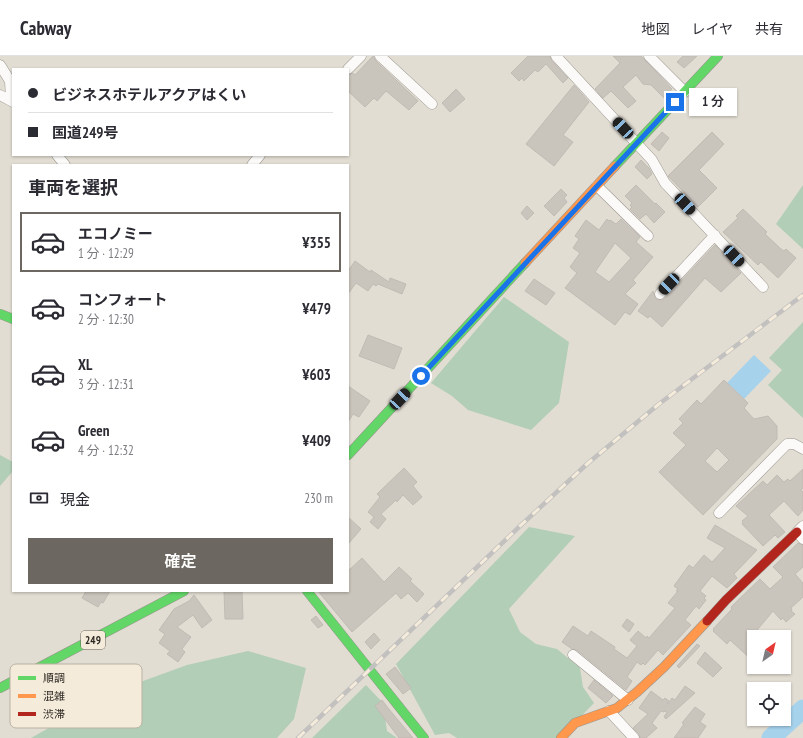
<!DOCTYPE html>
<html lang="ja">
<meta charset="utf-8">
<style>
:root{--surface:#fff;--page:#f7f7f7;--text:#2b2b33;--muted:#7c7c81;--line:#e1e1e2;--accent:#6c6861}
body{margin:0;font-family:"PT Sans Narrow","Noto Sans JP",sans-serif;background:var(--page);color:var(--text);height:100vh;display:flex;flex-direction:column;font-size:15px;white-space:nowrap}
*{box-sizing:border-box;margin:0}
p{font-size:13px;color:var(--muted)}
.icon{flex:none;width:22px;height:22px;fill:none;stroke:currentColor;stroke-width:2;stroke-linecap:round;stroke-linejoin:round}
.map{position:relative;flex:1;overflow:hidden}
.sheet{position:absolute;left:12px;top:108px;width:337px;height:428px;display:flex;flex-direction:column;background:var(--surface);border-radius:0px;box-shadow:0 1px 3px #0004}
.sheet>*{flex:none}
.top-card{position:absolute;left:12px;top:12px;width:337px;height:88px;border-radius:0px;box-shadow:0 1px 3px #0004;display:grid;align-content:center;height:88px;padding:0 16px;background:var(--surface)}
.needle{width:26px;rotate:34deg}
.controls{position:absolute;left:747px;top:574px;display:grid;gap:8px}
.controls a{display:grid;place-items:center;width:44px;height:44px;border-radius:0px;background:var(--surface);box-shadow:0 1px 3px #0004;font-size:20px}
.end{position:absolute;width:18px;height:18px;margin:-9px;border:5px solid #1a73e8;background:#fff;box-shadow:0 0 0 2px #fff}
.from{border-radius:50%}
.bubble{position:absolute;height:28px;border-radius:0px;background:var(--surface);box-shadow:0 1px 3px #0004;font-size:13px;font-weight:600;line-height:28px;text-align:center}
.car{position:absolute;width:12px;height:24px;margin:-12px -6px;border-radius:5px;box-shadow:0 0 3px 1px #0007;background:linear-gradient(#222 24%,#8ab4d8 0 40%,#222 0 76%,#8ab4d8 0 86%,#222 0)}
.top-card b{display:flex;align-items:center;gap:14px;height:38px;font-size:15px}
.top-card b+b{border-top:1px solid var(--line)}
.top-card i{width:10px;height:10px;background:var(--text)}
ul{padding:0;list-style:none}
li{display:flex;align-items:center;gap:12px;height:60px;margin:0 8px 6px;padding:0 8px;border:2px solid transparent;border-radius:0px}
li div{flex:1}
li b{display:block;font-size:15px}
li em{font-style:normal;font-weight:600}
li.on{border-color:var(--accent)}
li>.icon{width:36px;height:36px;stroke-width:1.5}
h2{padding:0 16px;font-size:18px;line-height:48px}
.pay{display:flex;align-items:center;gap:10px;height:44px;padding:0 16px;font-size:15px}
.pay p{margin-inline-start:auto}
.cta{display:flex;gap:8px;margin-top:auto;padding:8px 16px}
.cta a{flex:1;height:46px;border-radius:0px;background:var(--accent);color:#fff;font-size:16px;font-weight:600;line-height:46px;text-align:center}
header{display:flex;align-items:center;gap:24px;box-sizing:border-box;height:56px;padding:0 20px;background:var(--surface);border-bottom:1px solid var(--line)}
header strong{font-size:19px}
nav{display:flex;gap:22px;margin-inline-start:auto;font-size:14px}
.map>svg:first-child{display:block}
.green{fill:#b2ceb6}
.water{fill:#a6d2ec}
.lines{fill:none;stroke-linecap:round;stroke-linejoin:round}
.river{stroke:#a6d2ec;stroke-width:19}
.building{fill:#c9c4bc;stroke:#c0bbb4;fill-rule:evenodd}
.street-casing{stroke:#9a978f;stroke-width:11}
.fast-casing{stroke:#9a978f;stroke-width:10}
.slow-casing{stroke:#9a978f;stroke-width:10}
.jam-casing{stroke:#9a978f;stroke-width:10}
.street{stroke:#fbfaf8;stroke-width:10}
.fast{stroke:#63d668;stroke-width:9}
.slow{stroke:#ff974d;stroke-width:9}
.jam{stroke:#b3261e;stroke-width:9}
.rail-casing{stroke:#c2c1bf;stroke-width:4.5}
.rail{stroke:#f5ebda;stroke-width:3;stroke-dasharray:9;stroke-linecap:butt}
.route{stroke:#1a73e8;stroke-width:5}
.labels{text-anchor:middle;stroke-width:3.5;stroke-linejoin:round;paint-order:stroke}
.shield{fill:#f5ebda;stroke:#69635a;stroke-width:1}
.shield-label{font-size:11px;font-weight:bold;fill:#2d2923}
.key{fill:#f5ebda;stroke:#b9b1a3;stroke-width:1}
.key-label{font-size:11px;fill:#2d2923}
</style>
<header>
<strong>Cabway</strong>
<nav><a>地図</a><a>レイヤ</a><a>共有</a></nav>
</header>
<div class="map">
<svg width="803" height="682" viewBox="0 0 803 682">
<rect width="100%" height="100%" fill="#e2ddd3"/>
<path class="green" d="M803 129V193L776 168Z
M504 241 569 286 559 347 531 374 468 354 452 340 431 327Z
M803 266V362L768 329 782 314 769 302Z
M0 399 13 406V415L0 430Z
M529 471 575 480 509 553 520 576 536 588 557 593 580 612 583 631 594 647 560 682H457L449 677 435 679 396 608Z
M248 595 306 612 294 663 277 682H31L110 637 187 609Z
M366 629 383 647 387 675 397 682H312Z"/>
<path class="water" d="M754 299 771 315 744 343 727 327Z"/>
<g class="lines">
<path class="river" d="M771 682 803 653"/>
</g>
<path class="building" d="M373 0 376 5 418 45 409 54 386 35 377 45 374 42 365 51 348 35V19L353 17 355 19Z
M528 0H550L551 4 568 22 563 27 546 8 538 16 535 14 524 25 522 22 519 25 511 17Z
M613 0H641L672 33 664 42 651 29 643 28 636 19 623 31 636 45 628 52 611 35 603 42 595 33 620 7Z
M683 0H697L684 12 677 6Z
M574 29 589 46 563 79 573 86 554 110 526 88Z
M456 33 465 43 450 56 442 47Z
M662 76 669 82 659 95 651 88Z
M712 76 724 88 699 114 717 132 698 151 668 120Z
M641 104 649 112 652 118 647 123 635 111Z
M636 129 655 148 656 147 665 156 654 167 646 158 640 163 630 153 632 151 630 149 632 147 625 140Z
M561 133 567 139 564 142 567 146 554 160 544 150Z
M527 150 534 157 527 164 521 157Z
M743 153 767 176 765 178 781 193 784 195 786 193 796 202 778 222 761 206 758 209 723 176 738 162 736 160Z
M607 163 609 165 610 164 616 168 621 163 640 181 636 186 653 201 633 224 636 227 625 238 638 248 630 259 625 256 615 269 565 232 577 217 570 211 580 197 573 192 579 183 575 180 586 164 599 174ZM615 187 631 202 609 226 595 216Z
M715 189 741 217 721 236 705 222 662 271 650 260 648 262 638 255 653 235 656 243 662 244 665 242Z
M355 205 370 216 371 214 389 226 390 222 406 228 402 238 378 228 376 230 373 228 368 235 356 227 348 238V215Z
M534 223 555 237 546 249 525 235Z
M368 279 402 292 394 313 359 300Z
M724 324 748 347 744 352 754 363 768 360 777 370V383L703 459 659 416 686 389 673 377 683 367 679 363 697 344 701 348ZM717 392 729 404 717 416 705 405Z
M348 330 370 345 359 361 353 358 348 366Z
M404 412 417 426 413 430 422 441 413 449 403 439 397 446 396 444 381 458 386 463 378 473 370 466 374 461 368 456 380 441 377 438Z
M803 413V432L801 434 803 436V454L798 460 784 445 769 459 785 476 778 482 775 479 763 490 742 468 743 466 742 465 748 460 736 450 763 425 767 429 777 419 784 426 788 423 790 425Z
M348 461 361 473 348 488Z
M715 469 757 494 734 518 737 522 727 532 712 520 700 535 706 540 704 542 706 544 699 553 696 550 685 564 691 569 663 599 658 594 645 609 643 607 641 609 637 606 627 621 632 625 626 634 577 594 572 593 562 586 573 570 588 580 591 575 615 591 614 593 627 602 637 590 630 584 638 575 646 582 647 580 649 582 675 552 668 547 678 535H676L678 533 674 530 689 509 693 512 704 499 712 506 725 492 707 482Z
M798 487 803 489V511L795 518 803 527V541L791 552 792 554 791 555 795 558 786 566 783 562 781 564 773 555 748 585 754 590V606L730 584 727 588 713 575 714 574 713 573 732 553 731 552 732 550 760 523 770 533 783 521 773 511Z
M362 502 384 526 399 511 412 523 410 525 424 538 417 546 408 537 401 543 396 537 352 576 318 535H348V515Z
M86 535H110L103 547 101 546 98 551 82 542Z
M224 535H242L243 563H225Z
M194 539 212 564 202 572 193 559 177 571 191 581 182 593 185 596 178 606 167 598 170 595 159 587 165 578 159 574 174 553 189 545Z
M316 560 323 569 318 572 311 564Z
M627 563 634 568 629 576 622 570Z
M374 577 380 584 371 593 365 586Z
M697 588 700 590 679 612 677 610Z
M705 596 722 612 713 621 697 607Z
M395 611 411 632 403 638 386 618Z
M594 624 613 640 606 647 588 632Z
M685 630 695 637 666 663 664 661 667 656 665 655 664 656 661 655 652 667 657 672 646 682H640L639 678 633 672 648 658 639 652 651 635 663 644 665 642 669 645 667 647 668 648 672 642 675 644Z
M382 644 388 652 413 682H399L375 650Z
M695 651 705 658 700 666 706 670 698 682H674L684 668 682 667Z"/>
<g class="lines">
<g class="street-casing">
<path id="street" d="M380 0 432 48
M556 0 652 104 665 127 763 231
M649 0 685 36
M0 9 10 25 11 43
M348 13 361 0
M0 39 13 46
M57 99 65 109
M252 109 260 99
M597 130 648 180
M660 238 715 179
M719 457 787 388H794L803 393
M803 470 797 476 803 483
M573 599 628 644
M609 655 634 682"/>
</g>
<g class="fast-casing">
<path id="fast" d="M615 110 718 0
M0 258 13 263
M348 399 525 207
M307 535 424 682
M0 632 184 535"/>
</g>
<g class="slow-casing">
<path id="slow" d="M525 207 615 110
M561 682 575 667 617 652 637 636 664 611 707 565"/>
</g>
<g class="jam-casing">
<path id="jam" d="M707 565 726 544 797 476"/>
</g>
<use href="#street" class="street"/>
<use href="#fast" class="fast"/>
<use href="#slow" class="slow"/>
<use href="#jam" class="jam"/>
<g class="rail-casing">
<path id="rail" d="M298 682 519 471 587 408 659 348 803 239"/>
</g>
<use href="#rail" class="rail"/>
</g>
<g class="lines">
<path class="route" d="M421 320 675 46"/>
</g>
<g class="labels">
<rect class="shield" x="81" y="575" width="24" height="18" rx="3"/>
<g class="shield-label">
<text x="93" y="588">249</text>
</g>
</g>
<rect x="10" y="608" width="132" height="64" rx="6" class="key"/>
<rect x="18" y="620" width="18" height="4" fill="#63d668"/>
<rect x="18" y="638" width="18" height="4" fill="#ff974d"/>
<rect x="18" y="656" width="18" height="4" fill="#b3261e"/>
<g class="key-label">
<text x="43" y="626">順調</text>
<text x="43" y="644">混雑</text>
<text x="43" y="662">渋滞</text>
</g>
</svg>
<div class="controls">
<a><svg class="needle" viewBox="-14 -14 28 28"><path d="M0-13l5 13h-10z" fill="#e53935"/><path d="M0 13l5-13h-10z" fill="#7c7c81"/></svg></a>
<a><svg class="icon" aria-label="locate" viewBox="0 0 24 24"><circle cx="12" cy="12" r="6"/><path d="M12 2v4M12 18v4M2 12h4M18 12h4"/></svg></a>
</div>
<i class="end from" style="left:421px;top:320px"></i>
<i class="end" style="left:675px;top:46px"></i>
<div class="bubble" style="left:689px;top:32px;width:48px">1 分</div>
<i class="car" style="left:623px;top:72px;rotate:317deg"></i>
<i class="car" style="left:685px;top:148px;rotate:137deg"></i>
<i class="car" style="left:734px;top:200px;rotate:137deg"></i>
<i class="car" style="left:669px;top:228px;rotate:224deg"></i>
<i class="car" style="left:400px;top:343px;rotate:43deg"></i>
<div class="top-card">
<b><i class="from"></i>ビジネスホテルアクアはくい</b>
<b><i></i>国道249号</b>
</div>
<section class="sheet">
<h2>車両を選択</h2>
<ul>
<li class="on"><svg class="icon" aria-label="car" viewBox="0 0 24 24"><path d="M5 17H2v-5l4-1 3-4h7l3 4 3 1v5h-3M9 17h6M6 11h13"/><circle cx="7" cy="17" r="2"/><circle cx="17" cy="17" r="2"/></svg><div><b>エコノミー</b><p>1 分 · 12:29</p></div><em>¥355</em></li>
<li><svg class="icon" aria-label="car" viewBox="0 0 24 24"><path d="M5 17H2v-5l4-1 3-4h7l3 4 3 1v5h-3M9 17h6M6 11h13"/><circle cx="7" cy="17" r="2"/><circle cx="17" cy="17" r="2"/></svg><div><b>コンフォート</b><p>2 分 · 12:30</p></div><em>¥479</em></li>
<li><svg class="icon" aria-label="car" viewBox="0 0 24 24"><path d="M5 17H2v-5l4-1 3-4h7l3 4 3 1v5h-3M9 17h6M6 11h13"/><circle cx="7" cy="17" r="2"/><circle cx="17" cy="17" r="2"/></svg><div><b>XL</b><p>3 分 · 12:31</p></div><em>¥603</em></li>
<li><svg class="icon" aria-label="car" viewBox="0 0 24 24"><path d="M5 17H2v-5l4-1 3-4h7l3 4 3 1v5h-3M9 17h6M6 11h13"/><circle cx="7" cy="17" r="2"/><circle cx="17" cy="17" r="2"/></svg><div><b>Green</b><p>4 分 · 12:32</p></div><em>¥409</em></li>
</ul>
<div class="pay"><svg class="icon" aria-label="cash" viewBox="0 0 24 24"><path d="M3 7h18v10H3z"/><circle cx="12" cy="12" r="2"/></svg>現金<p>230 m</p></div>
<div class="cta"><a>確定</a></div>
</section>
</div>
